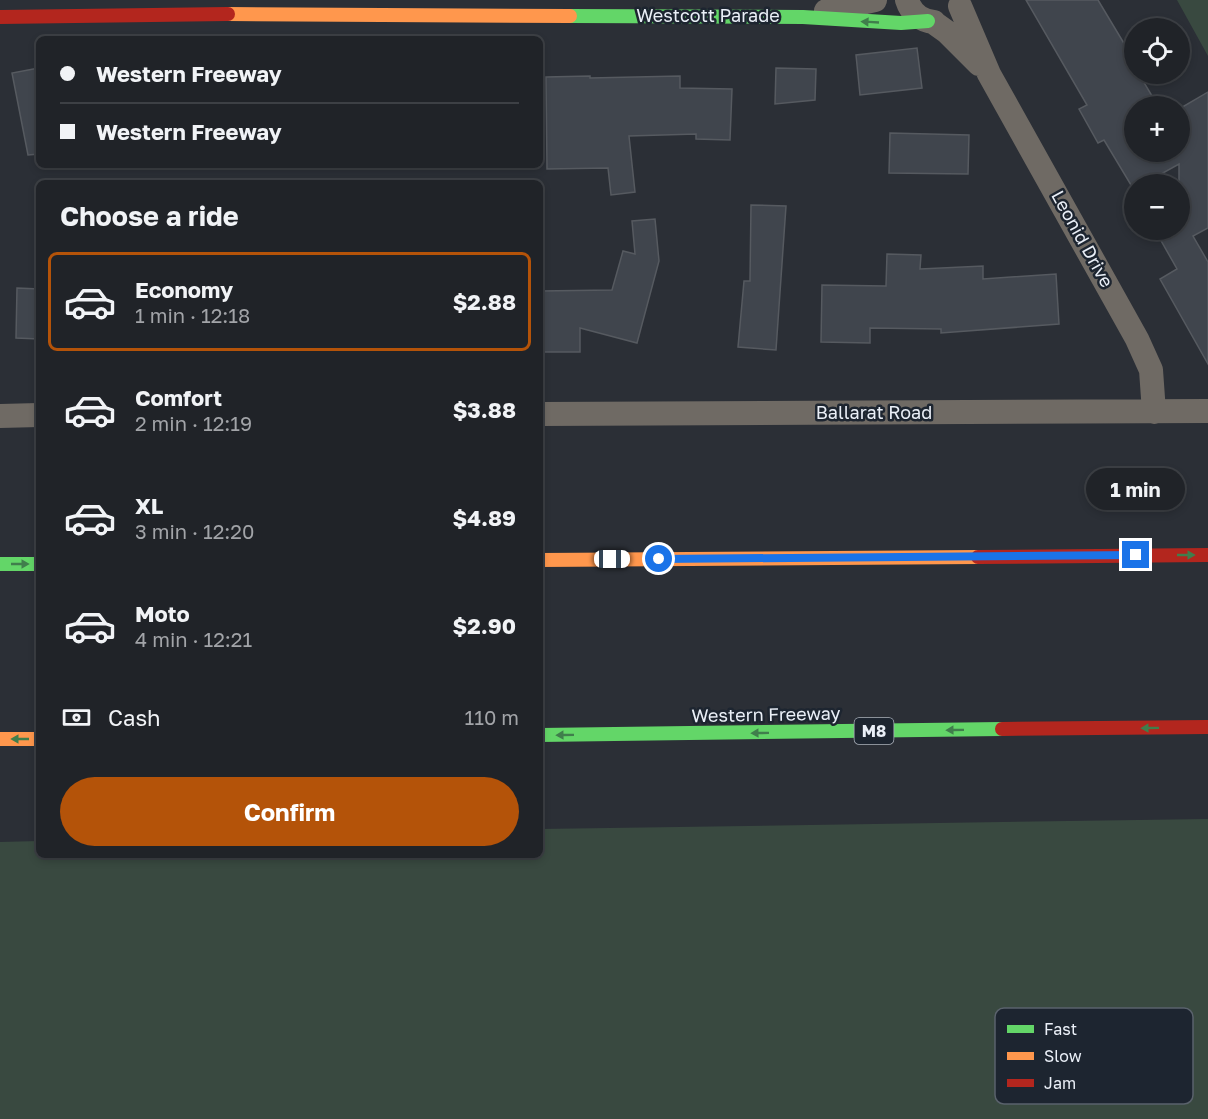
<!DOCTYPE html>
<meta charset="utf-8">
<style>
:root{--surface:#202328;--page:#2d2f34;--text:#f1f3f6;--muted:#a2a4a8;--line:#3d4045;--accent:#b45309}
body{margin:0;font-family:"Golos Text",sans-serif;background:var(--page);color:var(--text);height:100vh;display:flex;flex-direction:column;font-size:22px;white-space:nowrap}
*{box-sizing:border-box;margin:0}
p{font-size:20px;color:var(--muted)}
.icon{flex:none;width:33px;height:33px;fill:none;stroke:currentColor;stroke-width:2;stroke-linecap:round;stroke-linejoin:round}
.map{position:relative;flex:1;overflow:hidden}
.details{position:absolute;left:36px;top:180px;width:507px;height:678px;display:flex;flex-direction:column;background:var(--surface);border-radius:9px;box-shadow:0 3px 9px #0003,0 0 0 2px var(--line)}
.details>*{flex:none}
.guide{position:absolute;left:36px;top:36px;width:507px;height:132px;border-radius:9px;box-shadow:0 3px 9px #0003,0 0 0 2px var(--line);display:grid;align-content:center;height:132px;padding:0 24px;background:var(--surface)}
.buttons{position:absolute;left:1124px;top:18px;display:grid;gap:12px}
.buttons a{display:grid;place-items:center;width:66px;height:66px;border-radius:50%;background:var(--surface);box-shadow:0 3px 9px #0003,0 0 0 2px var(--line);font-size:30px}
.end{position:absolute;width:27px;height:27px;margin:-14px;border:8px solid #1a73e8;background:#fff;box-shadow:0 0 0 3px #fff}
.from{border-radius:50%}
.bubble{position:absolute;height:42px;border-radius:21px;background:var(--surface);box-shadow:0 3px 9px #0003,0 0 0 2px var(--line);font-size:20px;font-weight:700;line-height:42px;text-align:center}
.car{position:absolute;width:18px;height:36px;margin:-18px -9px;border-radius:8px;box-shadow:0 0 4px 2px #0007;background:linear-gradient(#fff 24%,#345 0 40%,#fff 0 76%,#345 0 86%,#fff 0)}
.guide b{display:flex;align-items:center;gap:21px;height:57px;font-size:22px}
.guide b+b{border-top:2px solid var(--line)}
.guide i{width:15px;height:15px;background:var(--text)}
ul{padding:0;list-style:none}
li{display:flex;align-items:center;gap:18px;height:99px;margin:0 12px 9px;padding:0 12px;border:3px solid transparent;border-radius:9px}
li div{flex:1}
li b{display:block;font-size:22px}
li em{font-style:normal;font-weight:700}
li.current{border-color:var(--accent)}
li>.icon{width:54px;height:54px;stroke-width:1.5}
h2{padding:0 24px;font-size:27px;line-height:72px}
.pay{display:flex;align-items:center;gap:15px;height:66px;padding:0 24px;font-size:22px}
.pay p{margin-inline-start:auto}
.button{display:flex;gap:12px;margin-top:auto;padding:12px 24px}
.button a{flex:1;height:69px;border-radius:36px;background:var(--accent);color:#fff;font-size:24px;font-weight:700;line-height:69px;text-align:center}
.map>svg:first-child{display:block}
.green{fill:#394940}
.building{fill:#40454d;stroke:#565a60;stroke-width:1.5}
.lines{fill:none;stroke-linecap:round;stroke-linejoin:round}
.street{stroke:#6f6a64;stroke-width:24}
.fast{stroke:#63d668;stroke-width:14}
.slow{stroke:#ff974d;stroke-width:14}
.jam{stroke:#b3261e;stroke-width:14}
.oneway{fill:#407e4c}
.route{stroke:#1a73e8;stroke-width:8}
.labels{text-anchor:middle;stroke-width:5;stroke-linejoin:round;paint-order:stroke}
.shield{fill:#1d2530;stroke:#acb2bb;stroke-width:1.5}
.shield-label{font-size:16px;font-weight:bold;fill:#eaeff7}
.street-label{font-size:18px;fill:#eaeff7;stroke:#1d2530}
.key{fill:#1d2530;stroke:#5a626c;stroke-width:1.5}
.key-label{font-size:16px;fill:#eaeff7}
</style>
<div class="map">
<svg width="1208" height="1119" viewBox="0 0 1208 1119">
<rect width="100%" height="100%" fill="#2b2f36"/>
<path class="green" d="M1177 0H1208V56Z
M1208 819V1119H0V842L39 841V855H540V829Z"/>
<path class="building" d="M1026 0H1098L1128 50 1126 51 1134 65V74H1139L1158 106H1134V152H1179V109L1208 92V228L1193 236 1208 262V364L1160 279 1177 269 1155 230H1179V164L1143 184H1134V190L1104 140 1098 143 1079 109 1087 105Z
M917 48 922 88 860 95 856 55Z
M39 68V154L28 155 12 73Z
M776 68 816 69 815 100 775 104Z
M590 76V78L680 76V88L732 89 730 140 696 139V134L629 136 635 192 611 195 608 168 547 169 546 77Z
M890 133 969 135 968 174 889 173Z
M751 205 786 206 776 350 738 347 744 281H750Z
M655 219 659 261 637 343 580 328V352H540V291L612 290 623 251 635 254 632 221Z
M887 254 921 255 920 269 983 266V279L1056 274 1059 324 941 333V329L870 328V343L821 342 822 285 886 286Z
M17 288 39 289V339L16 338Z"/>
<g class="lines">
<path class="street" d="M907 0C911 13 921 21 934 22
M960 6 989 74 1137 339 1151 370 1154 412
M826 11 875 0
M933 22 947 32 979 64
M540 414 1208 411
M0 416 39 415"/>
<path class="fast" d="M570 16 803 17 901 23 928 21
M0 564H39
M540 735 1002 729"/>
<path class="slow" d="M228 14 570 16
M540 560 978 557
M0 739H39"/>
<path class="jam" d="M0 17 228 14
M978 557 1208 555
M1002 729 1208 727"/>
</g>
<defs><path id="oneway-solid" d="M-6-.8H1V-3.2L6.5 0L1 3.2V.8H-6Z" transform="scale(1.5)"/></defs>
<g class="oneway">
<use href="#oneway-solid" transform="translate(870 22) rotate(-177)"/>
<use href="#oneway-solid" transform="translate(1186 555)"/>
<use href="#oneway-solid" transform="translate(20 564)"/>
<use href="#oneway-solid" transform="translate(1150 728) rotate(179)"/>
<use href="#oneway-solid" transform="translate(955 730) rotate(179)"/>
<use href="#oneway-solid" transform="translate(760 733) rotate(179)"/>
<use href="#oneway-solid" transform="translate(565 735) rotate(179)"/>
<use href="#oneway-solid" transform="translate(20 739) rotate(180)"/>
</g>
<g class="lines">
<path class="route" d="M659 559 1136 555"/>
</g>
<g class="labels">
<rect class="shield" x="854.5" y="718" width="39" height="26" rx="4.5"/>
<g class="shield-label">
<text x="874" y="737">M8</text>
</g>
<g class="street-label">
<text x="708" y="22">Westcott Parade</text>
<text transform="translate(1082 239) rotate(61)" y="6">Leonid Drive</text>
<text x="874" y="419">Ballarat Road</text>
<text transform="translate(766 715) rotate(-1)" y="6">Western Freeway</text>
</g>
</g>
<rect x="995" y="1008" width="198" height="96" rx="9" class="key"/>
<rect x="1007" y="1025" width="27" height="8" fill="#63d668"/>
<rect x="1007" y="1052" width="27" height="8" fill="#ff974d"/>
<rect x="1007" y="1079" width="27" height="8" fill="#b3261e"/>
<g class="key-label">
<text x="1044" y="1035">Fast</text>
<text x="1044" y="1062">Slow</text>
<text x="1044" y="1089">Jam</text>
</g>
</svg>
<div class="buttons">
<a><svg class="icon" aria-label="locate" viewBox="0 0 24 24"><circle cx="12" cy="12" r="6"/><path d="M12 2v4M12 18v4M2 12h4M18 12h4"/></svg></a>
<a>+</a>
<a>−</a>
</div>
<i class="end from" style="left:659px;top:559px"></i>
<i class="end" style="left:1136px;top:555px"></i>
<div class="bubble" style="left:1086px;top:468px;width:99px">1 min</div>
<i class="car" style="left:612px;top:559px;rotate:90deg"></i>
<div class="guide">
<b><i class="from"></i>Western Freeway</b>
<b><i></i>Western Freeway</b>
</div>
<section class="details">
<h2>Choose a ride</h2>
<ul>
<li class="current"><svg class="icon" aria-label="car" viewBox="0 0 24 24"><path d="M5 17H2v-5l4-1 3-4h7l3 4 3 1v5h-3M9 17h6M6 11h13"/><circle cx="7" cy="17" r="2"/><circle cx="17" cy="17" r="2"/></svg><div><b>Economy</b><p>1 min · 12:18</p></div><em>$2.88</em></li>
<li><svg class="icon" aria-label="car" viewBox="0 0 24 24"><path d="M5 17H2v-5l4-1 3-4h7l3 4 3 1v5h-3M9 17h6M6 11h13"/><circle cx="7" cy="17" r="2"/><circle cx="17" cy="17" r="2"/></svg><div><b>Comfort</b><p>2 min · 12:19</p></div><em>$3.88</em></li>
<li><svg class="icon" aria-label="car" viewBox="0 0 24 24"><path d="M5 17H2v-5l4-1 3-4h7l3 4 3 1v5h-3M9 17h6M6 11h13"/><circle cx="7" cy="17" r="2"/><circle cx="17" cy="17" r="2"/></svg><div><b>XL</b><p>3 min · 12:20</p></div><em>$4.89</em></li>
<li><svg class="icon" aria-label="car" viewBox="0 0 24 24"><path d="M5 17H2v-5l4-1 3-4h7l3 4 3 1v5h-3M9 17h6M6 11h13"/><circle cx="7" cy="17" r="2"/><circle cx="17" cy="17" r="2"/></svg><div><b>Moto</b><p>4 min · 12:21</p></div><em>$2.90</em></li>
</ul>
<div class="pay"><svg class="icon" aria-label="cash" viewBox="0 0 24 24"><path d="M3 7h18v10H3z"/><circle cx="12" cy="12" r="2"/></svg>Cash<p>110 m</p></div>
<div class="button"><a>Confirm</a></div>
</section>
</div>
